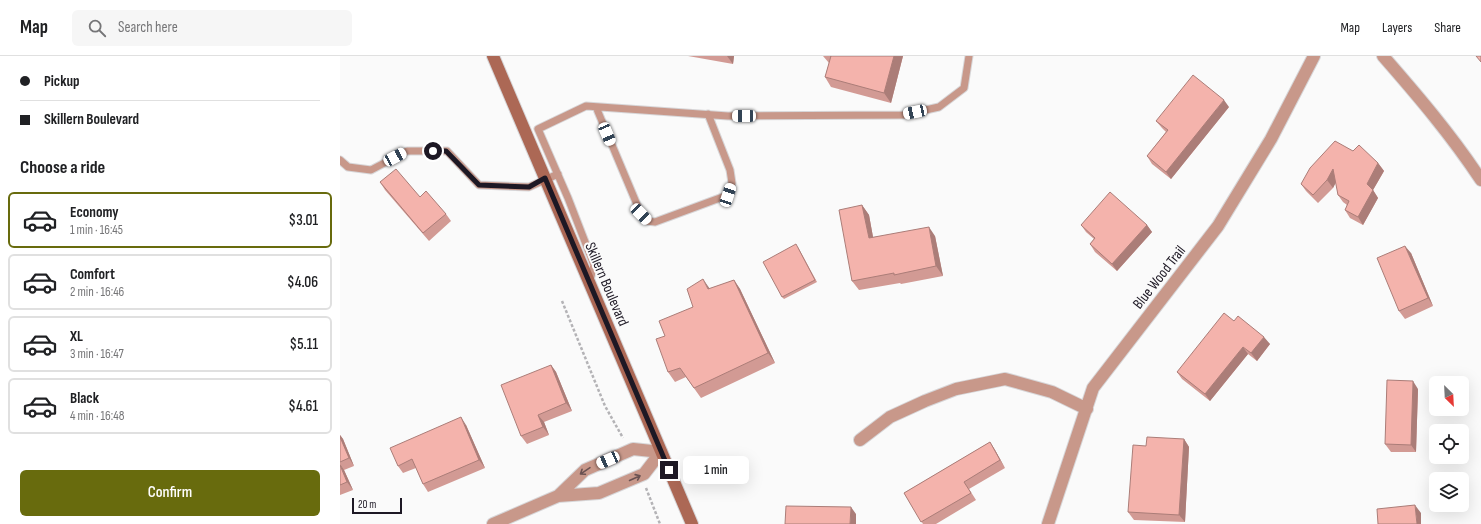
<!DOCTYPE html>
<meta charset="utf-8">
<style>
:root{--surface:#fff;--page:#f6f6f6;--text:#202124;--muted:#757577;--line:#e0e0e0;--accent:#686b0d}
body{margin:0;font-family:"Sofia Sans Condensed",sans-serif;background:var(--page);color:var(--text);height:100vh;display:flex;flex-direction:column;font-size:15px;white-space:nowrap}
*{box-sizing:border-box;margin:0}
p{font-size:13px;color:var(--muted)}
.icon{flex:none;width:22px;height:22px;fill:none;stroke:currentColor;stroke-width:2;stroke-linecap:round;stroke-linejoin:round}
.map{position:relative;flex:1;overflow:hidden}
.side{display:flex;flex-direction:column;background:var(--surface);width:340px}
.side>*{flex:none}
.banner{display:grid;align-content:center;height:88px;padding:0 20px;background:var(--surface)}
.needle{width:26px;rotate:156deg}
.buttons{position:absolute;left:1089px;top:320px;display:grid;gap:8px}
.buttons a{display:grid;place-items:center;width:40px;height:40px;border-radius:6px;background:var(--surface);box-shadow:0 4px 16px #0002;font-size:20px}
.scale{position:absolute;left:12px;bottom:10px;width:50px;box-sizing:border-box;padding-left:4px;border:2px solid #1d1824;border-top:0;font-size:11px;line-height:14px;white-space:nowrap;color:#1d1824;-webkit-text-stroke:3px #fafafa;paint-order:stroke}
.end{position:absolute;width:18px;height:18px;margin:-9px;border:5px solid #1d1824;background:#fff;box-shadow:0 0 0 2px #fff}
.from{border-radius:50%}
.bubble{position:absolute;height:28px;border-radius:6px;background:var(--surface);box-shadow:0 4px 16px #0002;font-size:13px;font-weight:600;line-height:28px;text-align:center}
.car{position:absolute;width:12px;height:24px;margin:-12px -6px;border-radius:5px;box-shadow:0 0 3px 1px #0007;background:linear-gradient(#fff 24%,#345 0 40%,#fff 0 76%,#345 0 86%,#fff 0)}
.banner b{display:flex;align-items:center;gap:14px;height:38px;font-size:15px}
.banner b+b{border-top:1px solid var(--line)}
.banner i{width:10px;height:10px;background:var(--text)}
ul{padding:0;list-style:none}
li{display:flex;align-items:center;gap:12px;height:56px;margin:0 8px 6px;padding:0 12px;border:2px solid var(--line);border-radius:6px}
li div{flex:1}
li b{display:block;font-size:15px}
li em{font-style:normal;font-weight:600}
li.on{border-color:var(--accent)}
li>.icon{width:36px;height:36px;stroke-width:1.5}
h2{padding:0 20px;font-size:18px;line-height:48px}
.cta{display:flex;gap:8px;margin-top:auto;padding:8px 20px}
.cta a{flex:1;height:46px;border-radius:6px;background:var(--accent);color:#fff;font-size:16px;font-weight:600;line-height:46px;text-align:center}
header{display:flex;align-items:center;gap:24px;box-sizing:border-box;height:56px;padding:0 20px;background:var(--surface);border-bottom:1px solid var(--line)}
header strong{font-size:19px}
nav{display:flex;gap:22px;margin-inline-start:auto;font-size:14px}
.search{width:280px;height:36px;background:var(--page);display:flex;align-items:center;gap:10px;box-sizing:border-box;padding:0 14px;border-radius:6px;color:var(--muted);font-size:15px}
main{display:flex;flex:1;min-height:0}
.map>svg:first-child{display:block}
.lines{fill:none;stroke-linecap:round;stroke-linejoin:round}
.lane-casing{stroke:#d7d6d8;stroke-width:9}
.street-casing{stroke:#d7d6d8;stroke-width:14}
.secondary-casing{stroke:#d7d6d8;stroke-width:14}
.path{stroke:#b4b3b6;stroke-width:2.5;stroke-dasharray:3 2;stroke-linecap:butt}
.lane{stroke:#c8988a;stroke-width:7}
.street{stroke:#c8988a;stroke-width:12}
.secondary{stroke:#ac6855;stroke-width:12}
.wall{fill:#d29a94}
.shaded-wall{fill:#ab7d78}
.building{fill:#f4b3ac;stroke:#ab7d78}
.oneway{stroke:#6a5252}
.route{stroke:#1d1824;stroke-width:5}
.labels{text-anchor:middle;stroke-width:4;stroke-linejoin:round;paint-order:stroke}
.street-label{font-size:15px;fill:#1d1824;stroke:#fafafa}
</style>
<header>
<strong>Map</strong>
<div class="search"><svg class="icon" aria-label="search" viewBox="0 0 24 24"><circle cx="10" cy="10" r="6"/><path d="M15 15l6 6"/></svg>Search here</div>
<nav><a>Map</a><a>Layers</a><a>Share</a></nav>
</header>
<main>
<section class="side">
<div class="banner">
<b><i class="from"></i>Pickup</b>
<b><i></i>Skillern Boulevard</b>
</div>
<h2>Choose a ride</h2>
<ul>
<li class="on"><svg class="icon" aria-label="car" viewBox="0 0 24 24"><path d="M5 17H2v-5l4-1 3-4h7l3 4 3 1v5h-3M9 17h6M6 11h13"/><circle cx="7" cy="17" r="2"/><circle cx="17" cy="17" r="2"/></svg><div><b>Economy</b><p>1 min · 16:45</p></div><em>$3.01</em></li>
<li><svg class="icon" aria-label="car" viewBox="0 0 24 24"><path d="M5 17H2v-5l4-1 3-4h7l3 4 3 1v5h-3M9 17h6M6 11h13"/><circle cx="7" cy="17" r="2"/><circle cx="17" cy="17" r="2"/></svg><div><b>Comfort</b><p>2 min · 16:46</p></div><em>$4.06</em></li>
<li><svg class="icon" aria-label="car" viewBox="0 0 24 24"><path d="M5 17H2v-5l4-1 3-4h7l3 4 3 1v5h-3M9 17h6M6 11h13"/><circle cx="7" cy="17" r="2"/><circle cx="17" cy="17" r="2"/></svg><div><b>XL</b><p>3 min · 16:47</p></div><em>$5.11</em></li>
<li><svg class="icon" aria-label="car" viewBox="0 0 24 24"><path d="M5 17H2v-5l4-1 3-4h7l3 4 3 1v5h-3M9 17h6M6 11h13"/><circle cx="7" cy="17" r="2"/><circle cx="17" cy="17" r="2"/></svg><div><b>Black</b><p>4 min · 16:48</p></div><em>$4.61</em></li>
</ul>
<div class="cta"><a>Confirm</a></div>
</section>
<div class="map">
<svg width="1141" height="468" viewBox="0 0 1141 468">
<rect width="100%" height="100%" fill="#fafafa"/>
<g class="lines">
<g class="lane-casing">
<path id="lane" d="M256 51 301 158 307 165 315 166 388 139 392 127 390 114 368 58
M0 104 8 111 31 114 67 95H107L139 129 189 131 218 118
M250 224 254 209 228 142 198 73 246 50 388 60 563 59 599 51 624 32 629 0"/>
</g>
<g class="street-casing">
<path id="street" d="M1043 0C1078 40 1112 80 1141 124
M520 384 550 361 585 345 616 333 665 323 712 336 747 353
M218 440 259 437 304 418 321 396
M153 468 218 440 245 414 293 393 321 396
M708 468 753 332 878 170 931 83 974 0"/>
</g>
<g class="secondary-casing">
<path id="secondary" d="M153 0 352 468"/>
</g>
<path class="path" d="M222 245 265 350 283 382
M306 432 320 468"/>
<use href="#lane" class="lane"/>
<use href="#street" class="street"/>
<use href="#secondary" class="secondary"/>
</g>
<path class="wall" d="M348 0H394L393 8Z
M483 0H563L551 47 491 31 485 21 489 7Z
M889 51 831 123 812 108 807 100 826 76 822 72 816 65Z
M1013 95 1038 107 1044 115 1033 134 1038 142 1023 169 1010 162 1005 154 1007 149 1003 146 998 139 996 126 993 132 978 147 966 135 961 128Z
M40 126 80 141 106 158 111 165 89 185 45 134Z
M522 149 529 159 533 181 595 180 603 220 561 228 560 227 519 234 512 225Z
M741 169H807L812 176 777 215 755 196 750 188 754 183 746 176Z
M458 191 477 226 444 243 442 241Z
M1071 197 1093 250 1065 263 1059 255Z
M394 224 400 233 435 307 361 342 346 321 335 326 328 316 325 280 370 233Z
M894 265 930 288 917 305 908 298 870 345 842 323 837 316Z
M211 309 216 316 232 355 204 366 209 379 187 388 181 380Z
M1078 333 1076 396H1051L1045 388Z
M126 369 145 412 88 436 83 428 76 412 63 417 58 410Z
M0 379 3 383 14 410 4 414 13 434 0 439Z
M844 383 849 391 845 466 794 464 788 456Z
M650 386 655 394 665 412 629 433 636 444 596 468H583L564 437Z"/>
<path class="shaded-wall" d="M387 0H394L393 8Z
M554 0H563L551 47 544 37Z
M884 44 889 51 831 123 826 116Z
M1038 107 1044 115 1033 134 1038 142 1023 169 1018 161 1027 128Z
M993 113 999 120 993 132 987 124Z
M522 149 529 159 535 192 529 182Z
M807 169 812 176 777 215 772 208Z
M589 171 595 180 603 220 596 210Z
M1065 190 1071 197 1093 250 1088 242Z
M363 223 370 233H368Z
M394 224 400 233 435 307 428 297Z
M924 281 930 288 917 305 911 297Z
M903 291 908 298 870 345 865 338Z
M211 309 216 316 232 355 226 347Z
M1073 325 1078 333 1076 396 1071 389Z
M198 359 204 366 209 379 203 371Z
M121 361 126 369 145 412 139 404Z
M0 379 3 383 14 410 9 402 0 381Z
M844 383 849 391 845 466 839 459Z
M650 386 655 394 665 412 660 404Z
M0 408 4 414 13 434 7 426Z
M1075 449 1081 457V468H1077Z
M511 451 516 458V468H510Z"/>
<path class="building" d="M490 0H554L544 37 485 21 491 0Z
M1136 0H1141V6Z
M853 19 884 44 826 116 807 100 828 74 816 65Z
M995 85 1013 95 1019 89 1038 107 1027 128 1033 134 1018 161 1005 154 1009 145 998 139 993 113 987 124 973 139 961 128 970 112Z
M56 113 80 141 86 135 106 158 83 177 40 126Z
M770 136 807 169 772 208 750 188 755 182 741 169Z
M522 149 529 182 589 171 596 210 554 219V217L512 225 499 154Z
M456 188 475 224 442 241 423 206Z
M1065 190 1088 242 1059 255 1037 202Z
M363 223 368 233 394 224 428 297 354 332 340 312 328 316 316 283 325 280 319 265 353 251 347 233Z
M884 257 894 265 898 260 924 281 911 297 903 291 865 338 837 316Z
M211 309 226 347 198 359 203 371 181 380 161 329Z
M1047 324 1073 325 1071 389 1045 388Z
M121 361 139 404 83 428 72 403 58 410 50 392Z
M0 381 9 402 0 406Z
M807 381 844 383 839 459 788 456 793 389 806 390Z
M650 386 660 404 624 426 631 437 581 466 564 437Z
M0 409 7 426 0 429Z
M1075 449 1077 468H1038L1037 453Z
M446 450 511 451 510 468H445Z"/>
<defs><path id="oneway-shaft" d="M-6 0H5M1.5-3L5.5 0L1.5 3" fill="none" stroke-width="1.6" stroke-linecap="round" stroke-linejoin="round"/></defs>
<g class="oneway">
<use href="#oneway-shaft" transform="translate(245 415) rotate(146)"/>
<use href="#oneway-shaft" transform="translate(295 422) rotate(-24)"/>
</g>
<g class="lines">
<path class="route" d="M93 95H106L139 129 189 131 205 122 329 414"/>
</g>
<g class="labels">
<g class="street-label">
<text transform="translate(819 221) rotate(-52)" y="5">Blue Wood Trail</text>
<text transform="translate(267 228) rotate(67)" y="5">Skillern Boulevard</text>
</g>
</g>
</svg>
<div class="buttons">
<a><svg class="needle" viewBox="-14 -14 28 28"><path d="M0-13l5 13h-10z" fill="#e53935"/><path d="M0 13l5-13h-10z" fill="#757577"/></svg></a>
<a><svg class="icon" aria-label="locate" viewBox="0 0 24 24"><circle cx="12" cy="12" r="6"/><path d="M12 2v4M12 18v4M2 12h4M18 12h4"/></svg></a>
<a><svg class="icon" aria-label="layers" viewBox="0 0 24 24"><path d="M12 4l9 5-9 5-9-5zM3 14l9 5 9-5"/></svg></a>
</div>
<div class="scale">20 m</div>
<i class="end from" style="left:93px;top:95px"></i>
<i class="end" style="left:329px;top:414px"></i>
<div class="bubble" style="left:343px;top:400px;width:66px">1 min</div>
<i class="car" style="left:575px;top:56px;rotate:258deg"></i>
<i class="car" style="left:404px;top:60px;rotate:270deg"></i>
<i class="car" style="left:267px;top:78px;rotate:157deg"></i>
<i class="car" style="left:55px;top:101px;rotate:62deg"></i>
<i class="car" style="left:388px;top:139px;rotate:18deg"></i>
<i class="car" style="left:301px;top:158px;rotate:136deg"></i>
<i class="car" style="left:268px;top:404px;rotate:246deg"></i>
</div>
</main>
